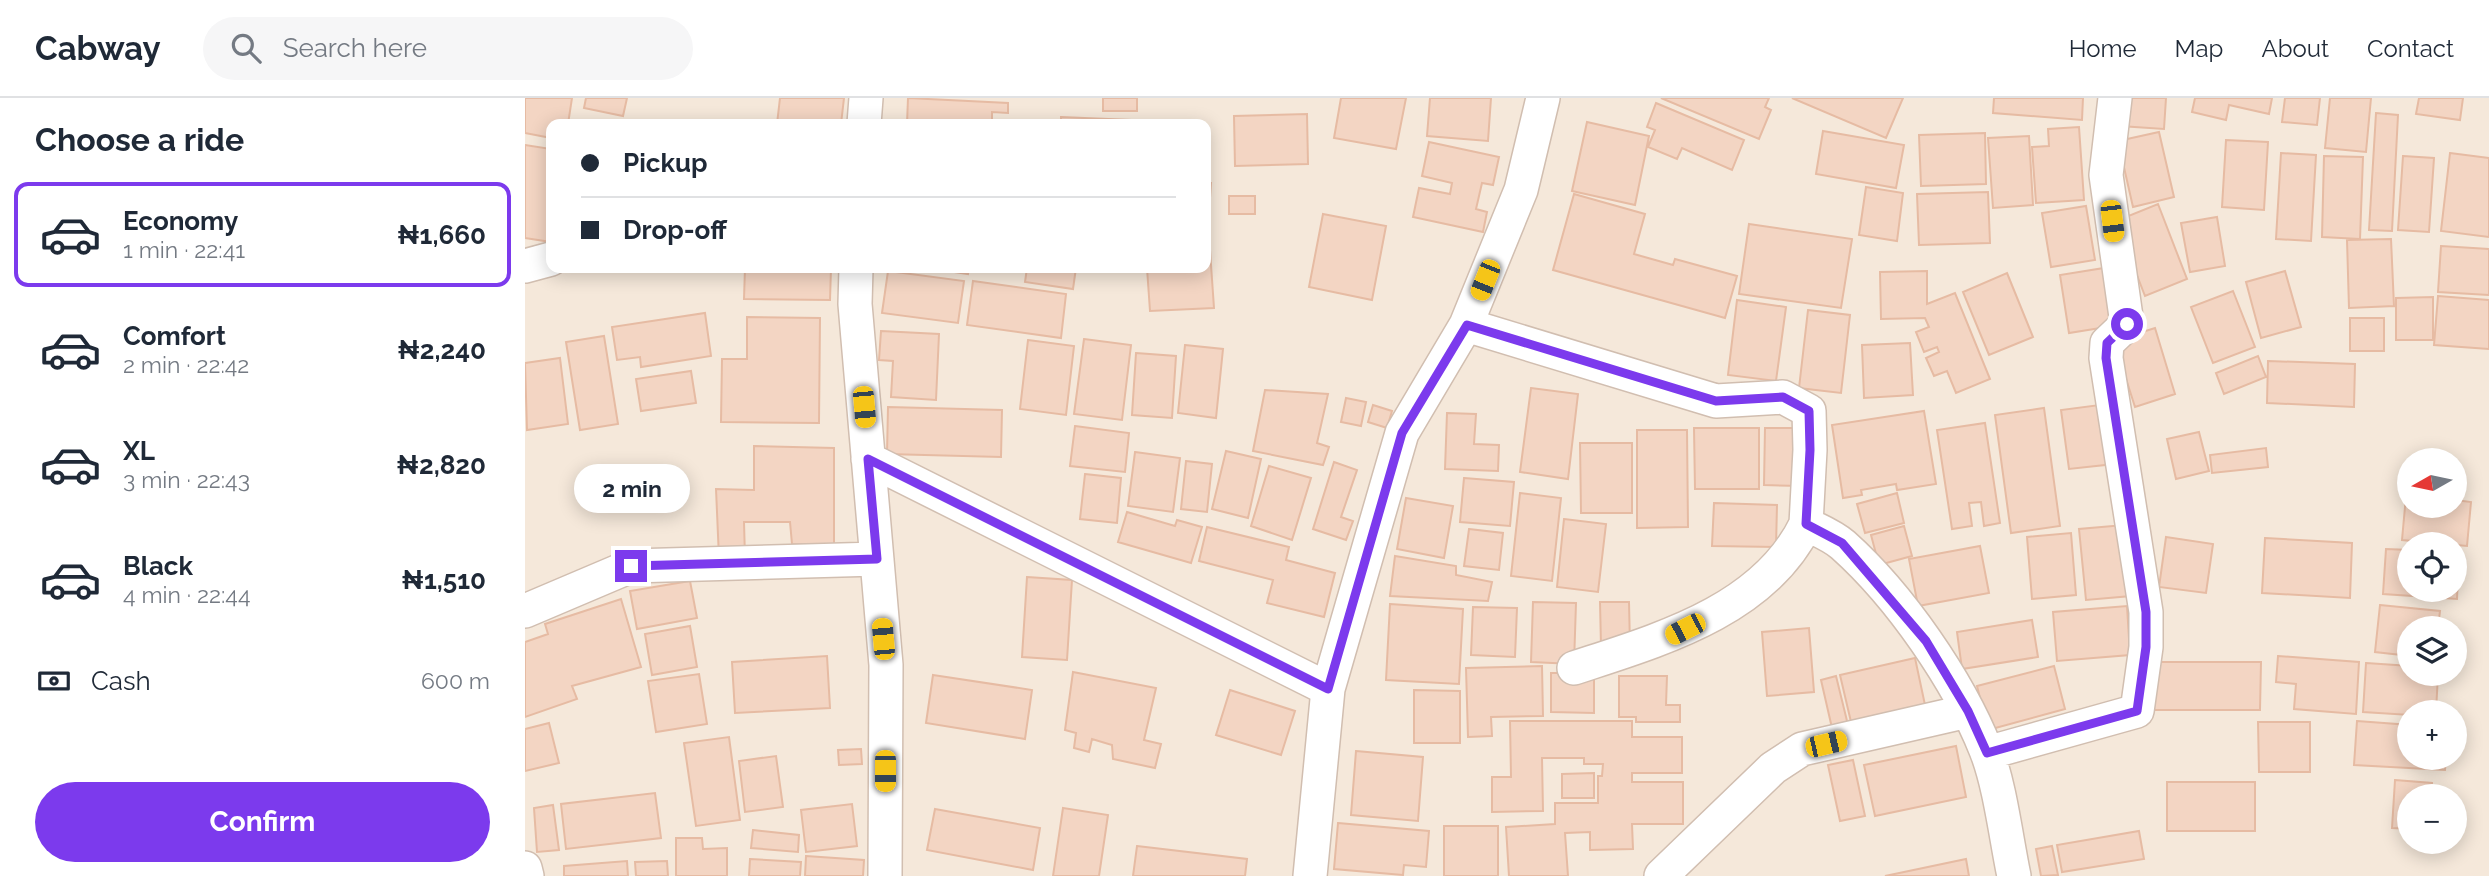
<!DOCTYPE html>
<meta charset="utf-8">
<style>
:root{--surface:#fff;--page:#f6f6f7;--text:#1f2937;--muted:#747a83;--line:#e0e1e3;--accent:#7c3aed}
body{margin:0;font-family:Raleway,sans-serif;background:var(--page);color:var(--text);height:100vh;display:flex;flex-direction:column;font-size:26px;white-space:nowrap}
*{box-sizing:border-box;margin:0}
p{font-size:23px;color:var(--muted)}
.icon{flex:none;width:38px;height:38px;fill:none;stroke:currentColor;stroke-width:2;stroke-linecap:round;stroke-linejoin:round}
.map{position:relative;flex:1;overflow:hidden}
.drawer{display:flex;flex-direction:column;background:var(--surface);width:525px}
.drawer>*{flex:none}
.banner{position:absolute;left:21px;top:21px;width:665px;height:154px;border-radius:14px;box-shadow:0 4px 18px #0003;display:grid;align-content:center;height:154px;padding:0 35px;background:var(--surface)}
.needle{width:46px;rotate:261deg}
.buttons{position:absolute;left:1872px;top:350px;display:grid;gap:14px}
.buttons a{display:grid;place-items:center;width:70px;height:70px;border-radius:50%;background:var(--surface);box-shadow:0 4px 18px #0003;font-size:35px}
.end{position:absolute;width:32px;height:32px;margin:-16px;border:9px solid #7c3aed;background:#fff;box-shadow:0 0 0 4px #fff}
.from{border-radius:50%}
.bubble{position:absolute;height:49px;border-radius:24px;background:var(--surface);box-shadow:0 4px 18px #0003;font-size:23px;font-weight:700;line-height:49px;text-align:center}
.car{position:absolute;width:21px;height:42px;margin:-21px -10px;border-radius:9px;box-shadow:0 0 5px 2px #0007;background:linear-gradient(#f5c518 24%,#345 0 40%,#f5c518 0 76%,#345 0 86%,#f5c518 0)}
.banner b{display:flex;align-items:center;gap:24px;height:66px;font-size:26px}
.banner b+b{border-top:2px solid var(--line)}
.banner i{width:18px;height:18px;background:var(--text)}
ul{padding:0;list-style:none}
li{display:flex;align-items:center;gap:21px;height:105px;margin:0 14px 10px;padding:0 21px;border:4px solid transparent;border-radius:14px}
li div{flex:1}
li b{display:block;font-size:26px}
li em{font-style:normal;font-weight:700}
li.selected{border-color:var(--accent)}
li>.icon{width:63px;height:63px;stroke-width:1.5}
h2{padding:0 35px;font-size:32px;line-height:84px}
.pay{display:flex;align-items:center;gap:18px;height:77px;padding:0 35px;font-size:26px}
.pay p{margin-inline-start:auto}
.cta{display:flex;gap:14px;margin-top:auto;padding:14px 35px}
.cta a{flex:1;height:80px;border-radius:42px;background:var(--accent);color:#fff;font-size:28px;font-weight:700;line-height:80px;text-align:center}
header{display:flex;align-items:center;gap:42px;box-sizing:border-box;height:98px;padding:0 35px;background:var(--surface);border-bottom:2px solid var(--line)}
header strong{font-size:33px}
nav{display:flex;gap:38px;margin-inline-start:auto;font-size:24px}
.search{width:490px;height:63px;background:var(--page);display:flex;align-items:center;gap:18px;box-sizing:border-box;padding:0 24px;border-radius:38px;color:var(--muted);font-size:26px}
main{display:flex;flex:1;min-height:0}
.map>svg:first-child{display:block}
.residential{fill:#f5e8da;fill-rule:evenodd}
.building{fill:#f3d5c3;stroke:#e6bba3;stroke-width:2}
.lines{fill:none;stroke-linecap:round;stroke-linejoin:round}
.street-casing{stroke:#d1beb0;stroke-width:36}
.street{stroke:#fff;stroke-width:33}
.route{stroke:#7c3aed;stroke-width:9}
</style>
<header>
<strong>Cabway</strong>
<div class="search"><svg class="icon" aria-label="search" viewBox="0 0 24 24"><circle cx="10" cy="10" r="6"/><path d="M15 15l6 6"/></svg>Search here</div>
<nav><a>Home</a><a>Map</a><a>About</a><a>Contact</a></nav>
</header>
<main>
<section class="drawer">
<h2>Choose a ride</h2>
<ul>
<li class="selected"><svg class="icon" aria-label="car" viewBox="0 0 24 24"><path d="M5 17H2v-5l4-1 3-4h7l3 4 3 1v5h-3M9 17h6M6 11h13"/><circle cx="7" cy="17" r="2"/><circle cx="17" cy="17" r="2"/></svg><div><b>Economy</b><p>1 min · 22:41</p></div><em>₦1,660</em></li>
<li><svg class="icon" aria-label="car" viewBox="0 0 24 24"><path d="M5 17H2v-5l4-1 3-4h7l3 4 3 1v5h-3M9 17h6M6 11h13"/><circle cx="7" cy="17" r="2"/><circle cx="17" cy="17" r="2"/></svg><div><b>Comfort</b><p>2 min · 22:42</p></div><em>₦2,240</em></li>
<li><svg class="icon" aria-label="car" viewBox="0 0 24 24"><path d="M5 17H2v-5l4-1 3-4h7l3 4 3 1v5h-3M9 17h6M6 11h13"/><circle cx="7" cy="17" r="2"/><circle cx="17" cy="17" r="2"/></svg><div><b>XL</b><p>3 min · 22:43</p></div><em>₦2,820</em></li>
<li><svg class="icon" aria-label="car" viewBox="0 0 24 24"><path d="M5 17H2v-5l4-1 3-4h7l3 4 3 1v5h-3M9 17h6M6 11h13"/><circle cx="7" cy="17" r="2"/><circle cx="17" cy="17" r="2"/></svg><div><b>Black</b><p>4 min · 22:44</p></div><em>₦1,510</em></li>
</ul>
<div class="pay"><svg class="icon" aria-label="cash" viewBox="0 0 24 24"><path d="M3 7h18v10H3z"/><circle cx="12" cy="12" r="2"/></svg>Cash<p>600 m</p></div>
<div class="cta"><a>Confirm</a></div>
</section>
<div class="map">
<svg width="1964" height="778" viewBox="0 0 1964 778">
<rect width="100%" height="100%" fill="#fdf6ec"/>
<path class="residential" d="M0 0H1964V778H0ZM26 26H681V170H26ZM1885 362H1930V408H1885ZM1885 446H1930V492H1885ZM1885 530H1930V576H1885ZM1885 614H1930V660H1885ZM1885 698H1930V744H1885Z"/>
<path class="building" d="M0 0H47L43 26H26V40L0 35Z
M61 0H102L98 18 59 10Z
M255 0H319L316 26H252Z
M383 0 483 5V15L467 14V26H382Z
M578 0H612V13H578Z
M816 0H881L871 51 809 40Z
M905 0H966L963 43 902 38Z
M1136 0H1244L1240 9 1246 12 1234 41Z
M1267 0H1378L1361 40Z
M1469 0H1558L1557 22 1468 15Z
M1597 0H1641L1639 31 1595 28Z
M1670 0H1747L1744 16 1704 7 1701 22 1667 14Z
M1760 0H1795L1792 27 1757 24Z
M1805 0H1846L1841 54 1800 50Z
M1894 0H1938L1935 22 1891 16Z
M1131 5 1219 42 1207 72 1157 50 1152 61 1123 49 1130 32 1122 29Z
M1851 15 1873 17 1867 133 1844 132Z
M782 16 783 66 710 68 709 18Z
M536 19 606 22V26H536Z
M1062 24 1124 38 1110 107 1047 93Z
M1554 29 1559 102 1511 105 1507 49 1524 48 1523 31Z
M1298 33 1379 47 1371 90 1291 76Z
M1634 34 1649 99 1608 109 1593 43Z
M1460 35 1461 86 1396 88 1394 37Z
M1504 38 1508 107 1468 110 1463 40Z
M1701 42 1743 44 1739 112 1697 109Z
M904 44 974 59 968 87 957 85 951 111 962 114 958 134 888 119 894 90 925 96 927 85 897 78Z
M0 47 26 51V144L0 140Z
M1756 55 1791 57 1786 143 1751 141Z
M1925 55 1964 60V139L1916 133Z
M1799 58 1838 59 1835 141 1797 139Z
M1878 58 1909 60 1904 134 1873 132Z
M681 85H686L683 129H681Z
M1341 89 1378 95 1372 143 1334 137Z
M1463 94 1465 145 1394 147 1392 96Z
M1049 96 1120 116 1109 156 1148 167 1150 161 1212 178 1200 220 1028 172Z
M704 98H730V116H704Z
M1633 106 1662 181 1620 198 1591 123Z
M1561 108 1570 162 1526 169 1517 115Z
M798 116 861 128 847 202 784 189Z
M1692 119 1700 168 1665 174 1656 125Z
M1224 126 1327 141 1316 210 1214 196Z
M681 138H684L689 210 625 213 622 170H681Z
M1866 141 1869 208 1824 210 1822 142Z
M1916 148 1964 151V197L1913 194Z
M220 170H306L305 202 219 201Z
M403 170H444L443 176Z
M502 170H551L548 191 500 184Z
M1579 170 1588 228 1544 235 1535 177Z
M363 173 439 183 433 225 357 215Z
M1402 173V206L1430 195 1465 281 1431 295 1422 273 1409 278 1401 260 1414 254 1412 249 1399 254 1391 234 1404 229 1400 220 1356 221 1355 174Z
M1760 173 1776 229 1736 240 1721 184Z
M1482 175 1508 239 1464 257 1438 194Z
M448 183 541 196 536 240 442 227Z
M1708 193 1730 249 1688 265 1666 209Z
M1913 198 1964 202V251L1909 247Z
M1908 199V242H1871V200Z
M1212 202 1261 209 1251 283 1203 277Z
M1283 212 1325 217 1316 295 1274 290Z
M180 215 186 258 116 269 115 259 92 262 87 229Z
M222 219 295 220 294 325 196 324 197 261H222Z
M1825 220H1859V253H1825Z
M1630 230 1650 296 1610 309 1589 243Z
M356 233 414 236 411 302 366 299 368 263 354 262Z
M79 238 93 326 55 332 41 244Z
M559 241 606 247 597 322 549 316Z
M503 242 549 248 541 317 495 311Z
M1385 245 1388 297 1339 300 1337 247Z
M660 247 698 251 691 320 653 315Z
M611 255 651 258 647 320 607 317Z
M1733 258 1741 279 1699 296 1691 275Z
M35 260 43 326 2 332 0 265Z
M1743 263 1830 266 1829 309 1742 305Z
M166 273 171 305 116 313 111 281Z
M1006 290 1053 296 1043 381 995 374Z
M740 292 803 296 792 345 804 349 798 367 728 353Z
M821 300 841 304 836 328 816 324Z
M1582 306 1589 366 1544 371 1536 312Z
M848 307 867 313 862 330 843 324Z
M363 309 477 312 476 359 362 356Z
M1519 310 1535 428 1486 435 1470 317Z
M1399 313 1411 386 1372 392 1371 386 1336 392 1337 397 1318 400 1307 327Z
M922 315 951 316 949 346 974 347 973 373 920 371Z
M1460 325 1475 425 1459 428 1456 404 1444 405 1447 428 1427 431 1412 332Z
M550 328 604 335 600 374 545 368Z
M1169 330H1234V391H1170Z
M1240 330H1278L1276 388 1239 387Z
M1112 332H1162L1163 429 1112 430Z
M1674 334 1684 373 1651 381 1642 341Z
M1055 345H1107V415H1056Z
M229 348 309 350V448L267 446 265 424H219L220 460H194L191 391 229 392Z
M1741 350 1743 369 1687 375 1685 357Z
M701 353 736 361 723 420 687 411Z
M610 354 655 360 648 414 603 408Z
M661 363 687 366 682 414 656 411Z
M809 364 832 372 816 419 828 423 821 442 788 431Z
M744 368 786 380 767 442 726 428Z
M560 376 596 380 592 425 555 421Z
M939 380 989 384 985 428 935 424Z
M995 395 1036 400 1027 483 986 478Z
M1372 395 1379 425 1340 435 1332 406Z
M1881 398H1885V408H1930V402L1946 404 1942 448 1877 442Z
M881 400 928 408 919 460 872 451Z
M1189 405 1252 407 1251 449 1187 448Z
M602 414 650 428 652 422 677 429 666 465 593 444Z
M1039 421 1081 426 1073 494 1032 489Z
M1599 427 1606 498 1561 502 1554 431Z
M1379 428 1387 458 1354 467 1346 437Z
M682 429 764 449 761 462 810 475 799 519 742 505 748 482 674 463Z
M944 431 978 435 974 472 939 468Z
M1546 435 1551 497 1507 501 1502 439Z
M1641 439 1688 446 1681 495 1634 489Z
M1740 440 1827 445 1825 500 1737 495Z
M1455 448 1464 495 1393 508 1384 461Z
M1861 451 1885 452V492H1930V455H1934L1932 501 1858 496Z
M870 458 931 468V477L967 484 963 503 865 498Z
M502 479 547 482 542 562 497 559Z
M165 483 172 520 112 531 105 493Z
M96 501 116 569 47 588 52 601 0 619V544L23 536 20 526Z
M1008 504 1051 505 1049 566 1006 564Z
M1075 504H1104L1105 548H1076Z
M865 506 938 511 934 586 861 582Z
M1855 507 1915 513 1913 530H1885V558L1850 554Z
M1602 508 1605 557 1532 563 1528 514Z
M948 509 992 510 990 559 946 557Z
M1507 522 1513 559 1437 571 1432 534Z
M165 528 172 569 127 577 120 536Z
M1284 530 1289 594 1242 598 1237 534Z
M302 558 305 610 210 615 207 564Z
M1753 558 1834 564 1831 616 1769 611 1771 586 1751 584Z
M1390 560 1400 607 1326 624 1315 577Z
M1629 564H1736L1735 612H1629Z
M1841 565 1885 568V576H1913L1911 614H1885V617L1838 614Z
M1017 568 1018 618 966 619 967 638 943 639 941 570Z
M1529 568 1540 611 1463 632 1452 588Z
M548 574 631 590 619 642 636 646 630 670 588 661 587 647 567 641 564 654 549 650 551 635 540 632Z
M1026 575H1069V615L1026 614Z
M174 576 182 626 131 634 123 583Z
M408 577 507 592 500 641 401 625Z
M1094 578H1142L1141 607H1155V624H1111V619H1094Z
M1311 578 1323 627 1307 630 1296 582Z
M705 592 770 613 756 657 691 637Z
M889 592 935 593V645H889Z
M985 623H1107V639H1157V675H1107V684H1158V726H1107L1108 751 1065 752V734L1040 735 1043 778H984L981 729 1030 726V705H1073V678H1077L1078 666H1059V660H1017L1018 713 967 714V679H986Z
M1832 623 1885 627V660H1921L1920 672 1829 667Z
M1733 624H1785V674H1734Z
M24 625 34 665 0 673V631Z
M204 639 215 722 171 728 159 645Z
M1431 648 1441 699 1350 718 1339 667Z
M336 651 337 666 314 667 313 652Z
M831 653 898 659 893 723 826 717Z
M251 658 258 709 220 714 214 663Z
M1328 662 1340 718 1315 723 1303 667Z
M1069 675V700H1037V676Z
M1870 682 1907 685V698H1885V731L1867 730Z
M1642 684H1730V733H1642Z
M130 695 136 740 41 751 36 706Z
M327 706 332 748 281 754 276 712Z
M28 707 34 752 12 754 9 710Z
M538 710 583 717 574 778H528Z
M410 711 515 730 508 772 402 752Z
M813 725 904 733 901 769 879 767 878 777 809 771Z
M919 728H973V778H919Z
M228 732 274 737 273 754 226 750Z
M1614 733 1619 761 1537 774 1532 747Z
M151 740H177L178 751 202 750V778H151Z
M612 748 722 761 720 778H608Z
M1527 748 1533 777 1516 778 1511 751Z
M281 758 339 762 338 778H280Z
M225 761 276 764 275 778H224Z
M1441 761 1444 778H1360Z
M102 763 103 778H39V768Z
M142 763 143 778H111L110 764Z"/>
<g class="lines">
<g class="street-casing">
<path id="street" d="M339 26 341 0
M0 168 26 161
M331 170 330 206 361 567 360 778
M941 227 1191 303 1258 299 1284 313 1285 352 1281 426C1293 432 1308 438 1318 447 1375 498 1433 582 1461 652 1475 687 1481 740 1489 778
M343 361 803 591
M0 513 106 468 352 461
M1049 570C1134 542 1239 513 1281 426
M1462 655 1612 613 1621 549V514L1581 260 1582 245 1602 226 1581 77 1590 0
M0 770 2 778
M785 778 803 591 877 335 941 227 996 92 1018 0
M1136 778 1248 670 1277 651 1443 613"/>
</g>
<use href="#street" class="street"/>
</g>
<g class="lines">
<path class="route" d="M106 468 352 461 343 361 803 591 877 335 942 227 1191 303 1258 299 1284 313 1285 352 1281 426 1317 445 1401 543 1443 613 1462 655 1612 613 1621 549V514L1581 260 1582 245 1602 226"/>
</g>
</svg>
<div class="buttons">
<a><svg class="needle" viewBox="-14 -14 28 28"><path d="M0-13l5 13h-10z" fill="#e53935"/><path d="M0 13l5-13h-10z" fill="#747a83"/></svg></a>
<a><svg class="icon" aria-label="locate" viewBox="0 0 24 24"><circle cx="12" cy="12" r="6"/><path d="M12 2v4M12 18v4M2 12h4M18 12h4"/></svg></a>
<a><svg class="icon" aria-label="layers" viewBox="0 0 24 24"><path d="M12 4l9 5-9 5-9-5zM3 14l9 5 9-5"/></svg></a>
<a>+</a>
<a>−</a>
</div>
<i class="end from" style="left:1602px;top:226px"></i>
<i class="end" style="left:106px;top:468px"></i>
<div class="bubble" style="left:49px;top:366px;width:116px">2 min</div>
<i class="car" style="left:1587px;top:123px;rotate:173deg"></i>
<i class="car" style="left:960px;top:182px;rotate:202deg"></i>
<i class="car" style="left:339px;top:309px;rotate:175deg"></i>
<i class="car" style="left:1160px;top:531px;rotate:243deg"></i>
<i class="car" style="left:358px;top:541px;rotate:355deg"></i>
<i class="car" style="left:1301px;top:646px;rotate:77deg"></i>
<i class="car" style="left:360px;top:673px;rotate:180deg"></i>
<div class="banner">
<b><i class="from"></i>Pickup</b>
<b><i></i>Drop-off</b>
</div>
</div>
</main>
